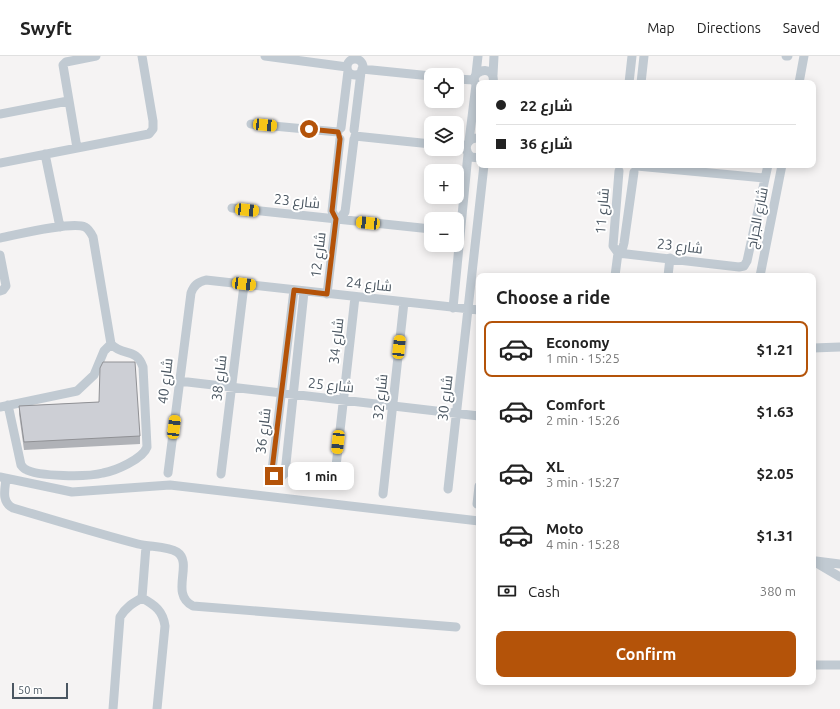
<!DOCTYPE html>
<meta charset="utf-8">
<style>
:root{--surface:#fff;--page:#f6f6f6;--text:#222;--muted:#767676;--line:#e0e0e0;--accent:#b45309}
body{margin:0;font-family:Ubuntu,Cairo,sans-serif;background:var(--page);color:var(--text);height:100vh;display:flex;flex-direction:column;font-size:15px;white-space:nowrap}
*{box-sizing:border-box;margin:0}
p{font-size:13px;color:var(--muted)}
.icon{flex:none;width:22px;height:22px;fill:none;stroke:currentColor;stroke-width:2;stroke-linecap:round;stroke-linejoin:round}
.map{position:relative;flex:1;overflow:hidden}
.drawer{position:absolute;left:476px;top:217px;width:340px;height:412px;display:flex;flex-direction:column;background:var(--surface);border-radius:8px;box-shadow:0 2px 10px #0003}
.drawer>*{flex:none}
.guide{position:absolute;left:476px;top:24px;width:340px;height:88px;border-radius:8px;box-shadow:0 2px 10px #0003;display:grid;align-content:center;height:88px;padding:0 20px;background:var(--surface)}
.controls{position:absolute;left:424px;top:12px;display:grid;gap:8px}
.controls a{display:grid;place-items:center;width:40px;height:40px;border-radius:8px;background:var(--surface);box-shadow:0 2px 10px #0003;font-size:20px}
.scale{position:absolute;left:12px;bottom:10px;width:56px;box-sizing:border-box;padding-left:4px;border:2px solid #4a5661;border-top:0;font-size:11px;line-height:14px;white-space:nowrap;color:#4a5661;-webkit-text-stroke:3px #fff;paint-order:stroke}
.end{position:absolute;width:18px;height:18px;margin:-9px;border:5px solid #b45309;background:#fff;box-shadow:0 0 0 2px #fff}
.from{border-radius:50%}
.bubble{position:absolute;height:28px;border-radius:8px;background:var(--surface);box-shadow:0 2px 10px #0003;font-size:13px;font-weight:700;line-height:28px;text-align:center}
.car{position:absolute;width:12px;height:24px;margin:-12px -6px;border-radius:5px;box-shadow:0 0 3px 1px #0007;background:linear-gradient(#f5c518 24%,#345 0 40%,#f5c518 0 76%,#345 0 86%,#f5c518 0)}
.guide b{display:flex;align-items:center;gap:14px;height:38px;font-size:15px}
.guide b+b{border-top:1px solid var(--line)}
.guide i{width:10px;height:10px;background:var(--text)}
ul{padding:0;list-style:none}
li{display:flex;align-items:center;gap:12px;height:56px;margin:0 8px 6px;padding:0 12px;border:2px solid transparent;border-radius:8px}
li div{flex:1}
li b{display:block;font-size:15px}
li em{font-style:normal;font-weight:700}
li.selected{border-color:var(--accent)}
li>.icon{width:36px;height:36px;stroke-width:1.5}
h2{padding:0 20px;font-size:18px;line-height:48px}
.pay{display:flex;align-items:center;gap:10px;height:44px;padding:0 20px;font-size:15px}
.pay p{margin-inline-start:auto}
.button{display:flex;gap:8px;margin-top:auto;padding:8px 20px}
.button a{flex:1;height:46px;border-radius:8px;background:var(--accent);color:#fff;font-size:16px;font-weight:700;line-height:46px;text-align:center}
header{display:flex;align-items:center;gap:24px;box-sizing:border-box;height:56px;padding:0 20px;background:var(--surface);border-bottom:1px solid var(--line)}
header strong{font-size:19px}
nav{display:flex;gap:22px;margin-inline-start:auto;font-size:14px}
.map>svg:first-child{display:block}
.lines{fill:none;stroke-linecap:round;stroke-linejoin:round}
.minor{stroke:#c1cad2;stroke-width:9}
.wall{fill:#b0b2b7}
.building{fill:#cdcfd5;stroke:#909195}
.route{stroke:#b45309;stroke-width:5}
.labels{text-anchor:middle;stroke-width:4;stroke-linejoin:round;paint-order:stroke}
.street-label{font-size:14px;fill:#4a5661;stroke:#fff}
</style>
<header>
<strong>Swyft</strong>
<nav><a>Map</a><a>Directions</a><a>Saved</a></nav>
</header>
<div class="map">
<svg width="840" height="653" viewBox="0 0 840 653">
<rect width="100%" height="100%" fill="#f5f3f3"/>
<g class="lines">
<path class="minor" d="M265 0 347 11
M786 0H788
M347 11a8 8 0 1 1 16 0a8 8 0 1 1-16 0Z
M362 13 431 20
M476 18 478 0
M493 19 494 0
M457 23 474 24
M629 27 632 0
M641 27 644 0
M799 27 804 0
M479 32C462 16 497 5 493 27
M0 58 68 45
M251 68 338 76
M341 72 348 15
M354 74 361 16
M355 80 431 88
M479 82C467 81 462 93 471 101L479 102
M469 85 476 29
M77 92 63 9 66 6 96 0
M45 98 60 171
M0 107 149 78 153 73V65L142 0
M637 110 765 122
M232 152 431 173
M336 163 340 162 345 156 354 83
M0 182C16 179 72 165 85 171 89 173 91 177 93 181L111 288C123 301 136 291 143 311L147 391C143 403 115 415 103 417 88 421 38 421 25 413 24 413 21 409 21 409L8 349
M618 197 739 211 744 210 747 205 768 109
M618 197 613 190 619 115
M0 199 6 230 3 234 0 235
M615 220 618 197 623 191 624 187 634 116
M668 220 670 202
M760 220 782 109
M294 234 272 414 274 420H282L285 417 304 236
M327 238 336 163 332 155 340 83
M453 252 468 98
M813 292 840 291
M179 325 479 360
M0 351 77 335 94 319 104 295 111 288
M168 417 191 237C194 229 198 226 206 224L479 254
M221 418 244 229
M0 421 72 436 170 429 479 465
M6 423C5 433 1 446 13 452 54 464 96 477 138 488 149 491 168 490 177 496 194 507 169 538 193 550L456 571
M334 428 355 241
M448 433 484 109
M383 438 404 246
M477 448 479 430
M813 505 840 521
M816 505 840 508
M142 542C155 549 163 555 165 570L157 653
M813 609H840
M113 653 120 561C126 551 133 547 142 542L146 490"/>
</g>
<path class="wall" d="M99 346 140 380V388L24 394 19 358V350Z"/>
<path class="building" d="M103 306H135L140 380 24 386 19 350 99 346 100 312Z"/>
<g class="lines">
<path class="route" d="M274 420 272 414 294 234 327 238 336 163 332 155 340 83 338 76 309 73"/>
</g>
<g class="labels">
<g class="street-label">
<text transform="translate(297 145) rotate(6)" y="5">شارع 23</text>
<text transform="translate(602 155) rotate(-85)" y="5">شارع 11</text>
<text transform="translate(757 162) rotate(-79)" y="5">شارع الجراج</text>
<text transform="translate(680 190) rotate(7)" y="5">شارع 23</text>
<text transform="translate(318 199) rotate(-83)" y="5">شارع 12</text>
<text transform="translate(369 228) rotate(6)" y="5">شارع 24</text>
<text transform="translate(336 285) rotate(-84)" y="5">شارع 34</text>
<text transform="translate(219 322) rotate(-83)" y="5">شارع 38</text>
<text transform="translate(165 325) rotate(-83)" y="5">شارع 40</text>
<text transform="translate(331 329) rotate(6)" y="5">شارع 25</text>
<text transform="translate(380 341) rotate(-84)" y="5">شارع 32</text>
<text transform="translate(445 342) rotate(-83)" y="5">شارع 30</text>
<text transform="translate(263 375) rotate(-83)" y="5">شارع 36</text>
</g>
</g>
</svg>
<div class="controls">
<a><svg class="icon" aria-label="locate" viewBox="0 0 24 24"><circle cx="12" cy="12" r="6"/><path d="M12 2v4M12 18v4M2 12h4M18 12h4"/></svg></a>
<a><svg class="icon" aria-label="layers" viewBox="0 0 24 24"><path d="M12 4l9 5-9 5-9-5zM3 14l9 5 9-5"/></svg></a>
<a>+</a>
<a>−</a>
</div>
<div class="scale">50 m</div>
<i class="end from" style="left:309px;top:73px"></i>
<i class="end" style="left:274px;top:420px"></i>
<div class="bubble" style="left:288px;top:406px;width:66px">1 min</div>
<i class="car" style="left:265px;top:69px;rotate:95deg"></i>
<i class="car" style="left:247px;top:154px;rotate:96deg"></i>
<i class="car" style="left:368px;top:167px;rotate:276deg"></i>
<i class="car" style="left:244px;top:228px;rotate:97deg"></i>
<i class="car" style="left:399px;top:291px;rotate:6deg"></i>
<i class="car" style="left:174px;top:371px;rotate:7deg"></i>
<i class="car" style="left:338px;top:386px;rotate:186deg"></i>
<div class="guide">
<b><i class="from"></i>شارع 22</b>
<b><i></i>شارع 36</b>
</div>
<section class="drawer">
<h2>Choose a ride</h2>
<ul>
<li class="selected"><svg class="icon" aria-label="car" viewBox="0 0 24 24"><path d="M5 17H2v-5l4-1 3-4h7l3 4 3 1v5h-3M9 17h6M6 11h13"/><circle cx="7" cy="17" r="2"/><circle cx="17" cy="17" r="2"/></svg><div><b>Economy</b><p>1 min · 15:25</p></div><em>$1.21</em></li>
<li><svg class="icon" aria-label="car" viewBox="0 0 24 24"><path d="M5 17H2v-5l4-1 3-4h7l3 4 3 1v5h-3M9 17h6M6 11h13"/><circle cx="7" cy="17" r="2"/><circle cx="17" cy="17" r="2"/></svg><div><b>Comfort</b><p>2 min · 15:26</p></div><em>$1.63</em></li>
<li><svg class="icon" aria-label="car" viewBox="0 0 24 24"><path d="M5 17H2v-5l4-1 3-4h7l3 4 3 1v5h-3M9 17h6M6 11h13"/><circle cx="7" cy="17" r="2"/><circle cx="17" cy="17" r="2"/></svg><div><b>XL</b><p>3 min · 15:27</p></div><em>$2.05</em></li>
<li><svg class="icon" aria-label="car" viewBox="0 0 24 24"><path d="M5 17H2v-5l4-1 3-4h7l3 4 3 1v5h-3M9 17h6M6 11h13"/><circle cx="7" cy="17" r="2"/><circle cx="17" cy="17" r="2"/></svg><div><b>Moto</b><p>4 min · 15:28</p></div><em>$1.31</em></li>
</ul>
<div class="pay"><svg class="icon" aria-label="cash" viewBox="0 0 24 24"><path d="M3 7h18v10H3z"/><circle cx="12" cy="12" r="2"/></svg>Cash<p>380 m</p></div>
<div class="button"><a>Confirm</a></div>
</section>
</div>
